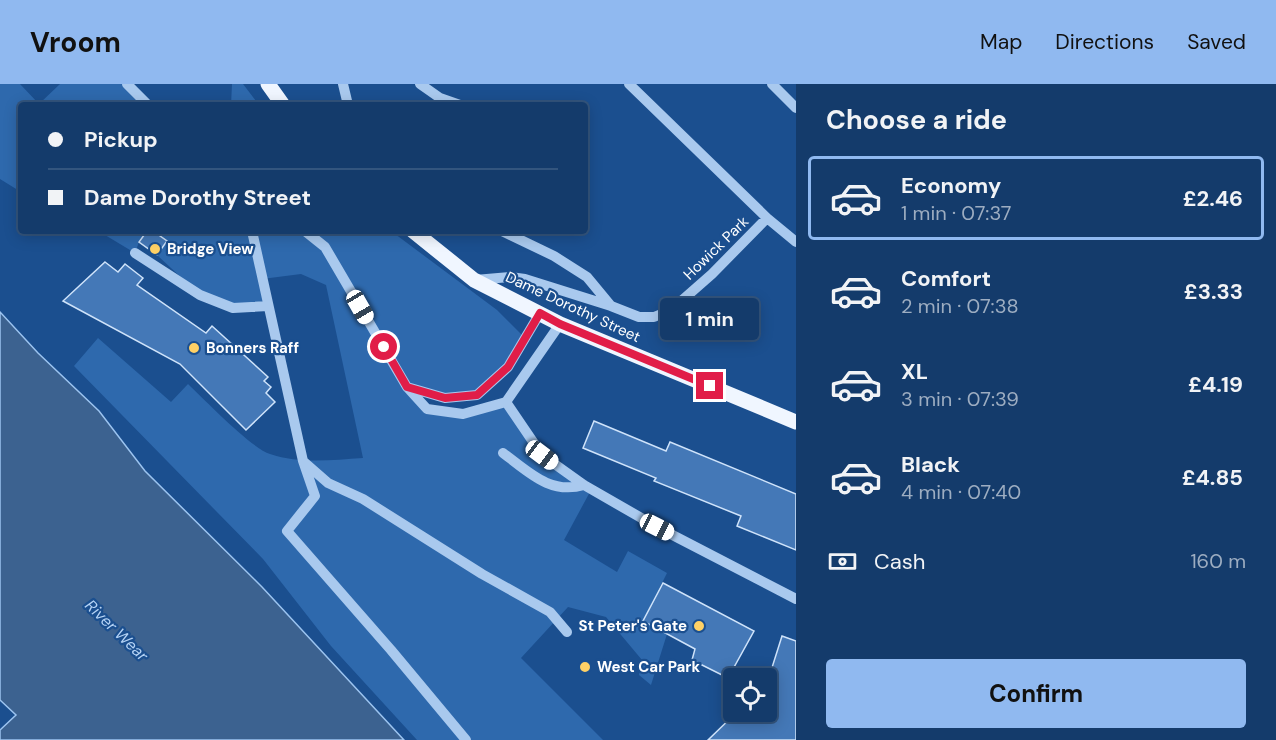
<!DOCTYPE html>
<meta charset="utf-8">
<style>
:root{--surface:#143b6b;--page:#1d4271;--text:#f1f3f6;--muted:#9dadc1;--line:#33557e;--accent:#90b9f0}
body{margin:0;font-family:"DM Sans",sans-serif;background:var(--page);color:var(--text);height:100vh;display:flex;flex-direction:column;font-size:22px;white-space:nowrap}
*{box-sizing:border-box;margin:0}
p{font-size:20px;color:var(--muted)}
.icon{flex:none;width:33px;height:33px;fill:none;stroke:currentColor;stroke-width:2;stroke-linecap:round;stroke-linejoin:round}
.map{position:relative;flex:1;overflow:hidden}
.panel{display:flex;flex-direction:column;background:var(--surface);width:480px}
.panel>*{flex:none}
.guide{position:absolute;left:18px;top:18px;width:570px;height:132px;border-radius:6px;box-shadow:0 3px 15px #0003,0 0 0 2px var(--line);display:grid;align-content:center;height:132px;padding:0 30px;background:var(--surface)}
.fabs{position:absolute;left:723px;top:584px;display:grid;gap:12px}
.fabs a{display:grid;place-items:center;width:54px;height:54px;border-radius:6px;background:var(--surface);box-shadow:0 3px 15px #0003,0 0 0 2px var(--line);font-size:30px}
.end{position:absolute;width:27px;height:27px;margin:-14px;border:8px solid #e11d48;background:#fff;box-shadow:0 0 0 3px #fff}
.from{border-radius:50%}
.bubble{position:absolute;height:42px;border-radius:6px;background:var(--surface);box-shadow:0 3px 15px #0003,0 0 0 2px var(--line);font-size:20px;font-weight:700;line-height:42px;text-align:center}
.car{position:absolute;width:18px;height:36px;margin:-18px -9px;border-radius:8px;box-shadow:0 0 4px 2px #0007;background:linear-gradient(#fff 24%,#345 0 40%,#fff 0 76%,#345 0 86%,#fff 0)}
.guide b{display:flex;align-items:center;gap:21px;height:57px;font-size:22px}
.guide b+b{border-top:2px solid var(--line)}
.guide i{width:15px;height:15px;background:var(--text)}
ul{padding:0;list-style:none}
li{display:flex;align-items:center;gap:18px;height:84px;margin:0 12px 9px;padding:0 18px;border:3px solid transparent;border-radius:6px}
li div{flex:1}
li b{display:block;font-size:22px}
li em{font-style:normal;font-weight:700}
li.current{border-color:var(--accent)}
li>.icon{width:54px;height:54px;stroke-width:1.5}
h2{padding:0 30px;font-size:27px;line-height:72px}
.pay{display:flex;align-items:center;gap:15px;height:66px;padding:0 30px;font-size:22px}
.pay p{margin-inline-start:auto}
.button{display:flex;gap:12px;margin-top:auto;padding:12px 30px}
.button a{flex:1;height:69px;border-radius:6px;background:var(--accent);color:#111;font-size:24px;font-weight:700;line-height:69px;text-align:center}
header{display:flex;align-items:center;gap:36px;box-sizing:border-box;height:84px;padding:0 30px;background:var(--accent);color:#111}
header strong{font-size:28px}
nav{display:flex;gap:33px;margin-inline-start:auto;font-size:21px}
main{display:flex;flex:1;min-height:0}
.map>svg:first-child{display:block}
.green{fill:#2e69ad}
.water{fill:#3c6290;stroke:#9cc4f0;stroke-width:1.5}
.building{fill:#4478b7;stroke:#cfe3fa;stroke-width:1.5}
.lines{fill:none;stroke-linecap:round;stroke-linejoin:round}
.minor{stroke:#a9c9ee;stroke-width:10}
.major{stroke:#f0f6ff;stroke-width:15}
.route{stroke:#e11d48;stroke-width:8}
.poi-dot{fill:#ffd166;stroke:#1b4f8f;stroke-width:2}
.labels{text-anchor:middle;stroke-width:4.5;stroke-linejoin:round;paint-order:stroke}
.street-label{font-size:15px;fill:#fff;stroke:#1b4f8f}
.poi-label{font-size:15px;font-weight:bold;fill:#fff;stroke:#1b4f8f;text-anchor:start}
.water-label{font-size:16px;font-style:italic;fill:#b5d3f5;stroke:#1b4f8f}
</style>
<header>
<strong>Vroom</strong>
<nav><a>Map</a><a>Directions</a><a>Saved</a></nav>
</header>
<main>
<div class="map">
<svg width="796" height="656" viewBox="0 0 796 656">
<rect width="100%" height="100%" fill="#1b4f8f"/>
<path class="green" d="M0 0H20L39 20 60 0H127L148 21H21V108L0 95Z
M232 0H243L259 21H231Z
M93 147H147L139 158 135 169 105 151Z
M153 147H391L497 226 525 254 508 283 477 311 445 314 409 304 428 325 463 330 506 318 542 371 591 406 564 456 617 488 628 467 667 489 643 537 667 550 651 601 639 591 642 576 606 533 568 523 521 574 603 656H417L331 562 263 475 74 282 98 254 171 318 188 300C205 316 251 364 270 370 300 380 332 376 363 374L326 201 301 190 262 195 268 222 233 224 200 211 157 171 167 157Z"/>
<path class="water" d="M0 228 38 269 99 327 145 387 262 503 404 656H0V646L16 631 0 616Z"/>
<path class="building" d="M147 147H153L167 157 157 171 139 158Z
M105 178 118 188 125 180 143 194 137 201 206 249 212 242 268 293 264 297 271 303 266 309 275 318 246 346 180 280 63 217Z
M594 337 666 367 670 358 796 410V466L737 442 741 432 654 397 656 394 583 364Z
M663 499 754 547 728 594 692 576 695 565 643 537Z
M782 552 796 557V656H708L738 627H766V595L770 590Z"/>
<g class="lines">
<path class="minor" d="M127 0 148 21
M343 0 348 21
M420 0 440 14 460 21
M629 0 767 134 796 158
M772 0 796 24
M252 147 303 377 315 412 287 447 391 566 466 656
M305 147 325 163 407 303 427 325 463 330 506 318 560 240
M502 147 554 172 587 193 611 222 639 233H654L671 226 712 190 767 134
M135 169 200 211 233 224 268 222
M475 196 510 193 525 195 611 222
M407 303 445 314 477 311 508 283 540 229
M506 318 542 371 584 401 657 443 796 515
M503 369C529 388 550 411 584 401
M304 378 328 399 363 415 482 490 550 528 567 548"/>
<path class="major" d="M268 0 283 21
M413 147 474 196 560 240 796 338"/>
</g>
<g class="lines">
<path class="route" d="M384 263 407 303 445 314 477 311 508 283 540 229 560 240 710 302"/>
</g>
<g class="poi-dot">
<circle cx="155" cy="165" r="6"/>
<circle cx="194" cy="264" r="6"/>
<circle cx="699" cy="542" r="6"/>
<circle cx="585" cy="583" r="6"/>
</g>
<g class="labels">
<g class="street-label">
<text transform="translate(716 164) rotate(-44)" y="5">Howick Park</text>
<text transform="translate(573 223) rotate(25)" y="5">Dame Dorothy Street</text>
</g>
<g class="poi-label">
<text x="167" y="170">Bridge View</text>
<text x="206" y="269">Bonners Raff</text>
<text x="687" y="547" text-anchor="end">St Peter's Gate</text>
<text x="597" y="588">West Car Park</text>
</g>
<g class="water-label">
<text transform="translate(117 546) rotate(44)" y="6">River Wear</text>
</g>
</g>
</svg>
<div class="fabs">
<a><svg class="icon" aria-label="locate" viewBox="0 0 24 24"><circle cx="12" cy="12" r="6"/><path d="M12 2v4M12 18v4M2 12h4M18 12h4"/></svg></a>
</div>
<i class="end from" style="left:384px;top:263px"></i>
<i class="end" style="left:710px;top:302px"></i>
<div class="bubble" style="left:660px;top:214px;width:99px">1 min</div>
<i class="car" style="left:360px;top:223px;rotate:150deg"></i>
<i class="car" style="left:542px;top:371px;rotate:127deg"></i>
<i class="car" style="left:657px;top:443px;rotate:117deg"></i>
<div class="guide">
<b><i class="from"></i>Pickup</b>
<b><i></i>Dame Dorothy Street</b>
</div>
</div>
<section class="panel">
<h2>Choose a ride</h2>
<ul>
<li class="current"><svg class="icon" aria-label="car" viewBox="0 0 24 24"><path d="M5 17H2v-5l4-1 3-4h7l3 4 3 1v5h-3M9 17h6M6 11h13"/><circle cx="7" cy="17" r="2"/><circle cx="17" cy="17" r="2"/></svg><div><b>Economy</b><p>1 min · 07:37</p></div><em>£2.46</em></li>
<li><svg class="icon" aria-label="car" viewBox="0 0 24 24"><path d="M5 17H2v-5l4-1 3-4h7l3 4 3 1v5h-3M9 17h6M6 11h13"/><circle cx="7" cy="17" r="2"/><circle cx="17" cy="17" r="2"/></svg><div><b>Comfort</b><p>2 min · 07:38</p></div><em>£3.33</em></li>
<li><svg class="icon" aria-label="car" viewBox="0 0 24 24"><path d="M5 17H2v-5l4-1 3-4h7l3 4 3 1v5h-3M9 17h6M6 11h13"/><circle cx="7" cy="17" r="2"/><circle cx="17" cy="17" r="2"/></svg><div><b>XL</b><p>3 min · 07:39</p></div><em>£4.19</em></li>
<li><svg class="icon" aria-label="car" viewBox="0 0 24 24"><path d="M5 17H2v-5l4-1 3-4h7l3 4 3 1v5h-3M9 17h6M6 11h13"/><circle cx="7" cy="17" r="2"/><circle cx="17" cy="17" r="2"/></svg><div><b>Black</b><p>4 min · 07:40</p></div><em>£4.85</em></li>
</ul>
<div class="pay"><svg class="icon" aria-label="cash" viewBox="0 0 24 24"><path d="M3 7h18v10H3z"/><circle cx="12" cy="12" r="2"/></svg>Cash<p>160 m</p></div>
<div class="button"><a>Confirm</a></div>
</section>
</main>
